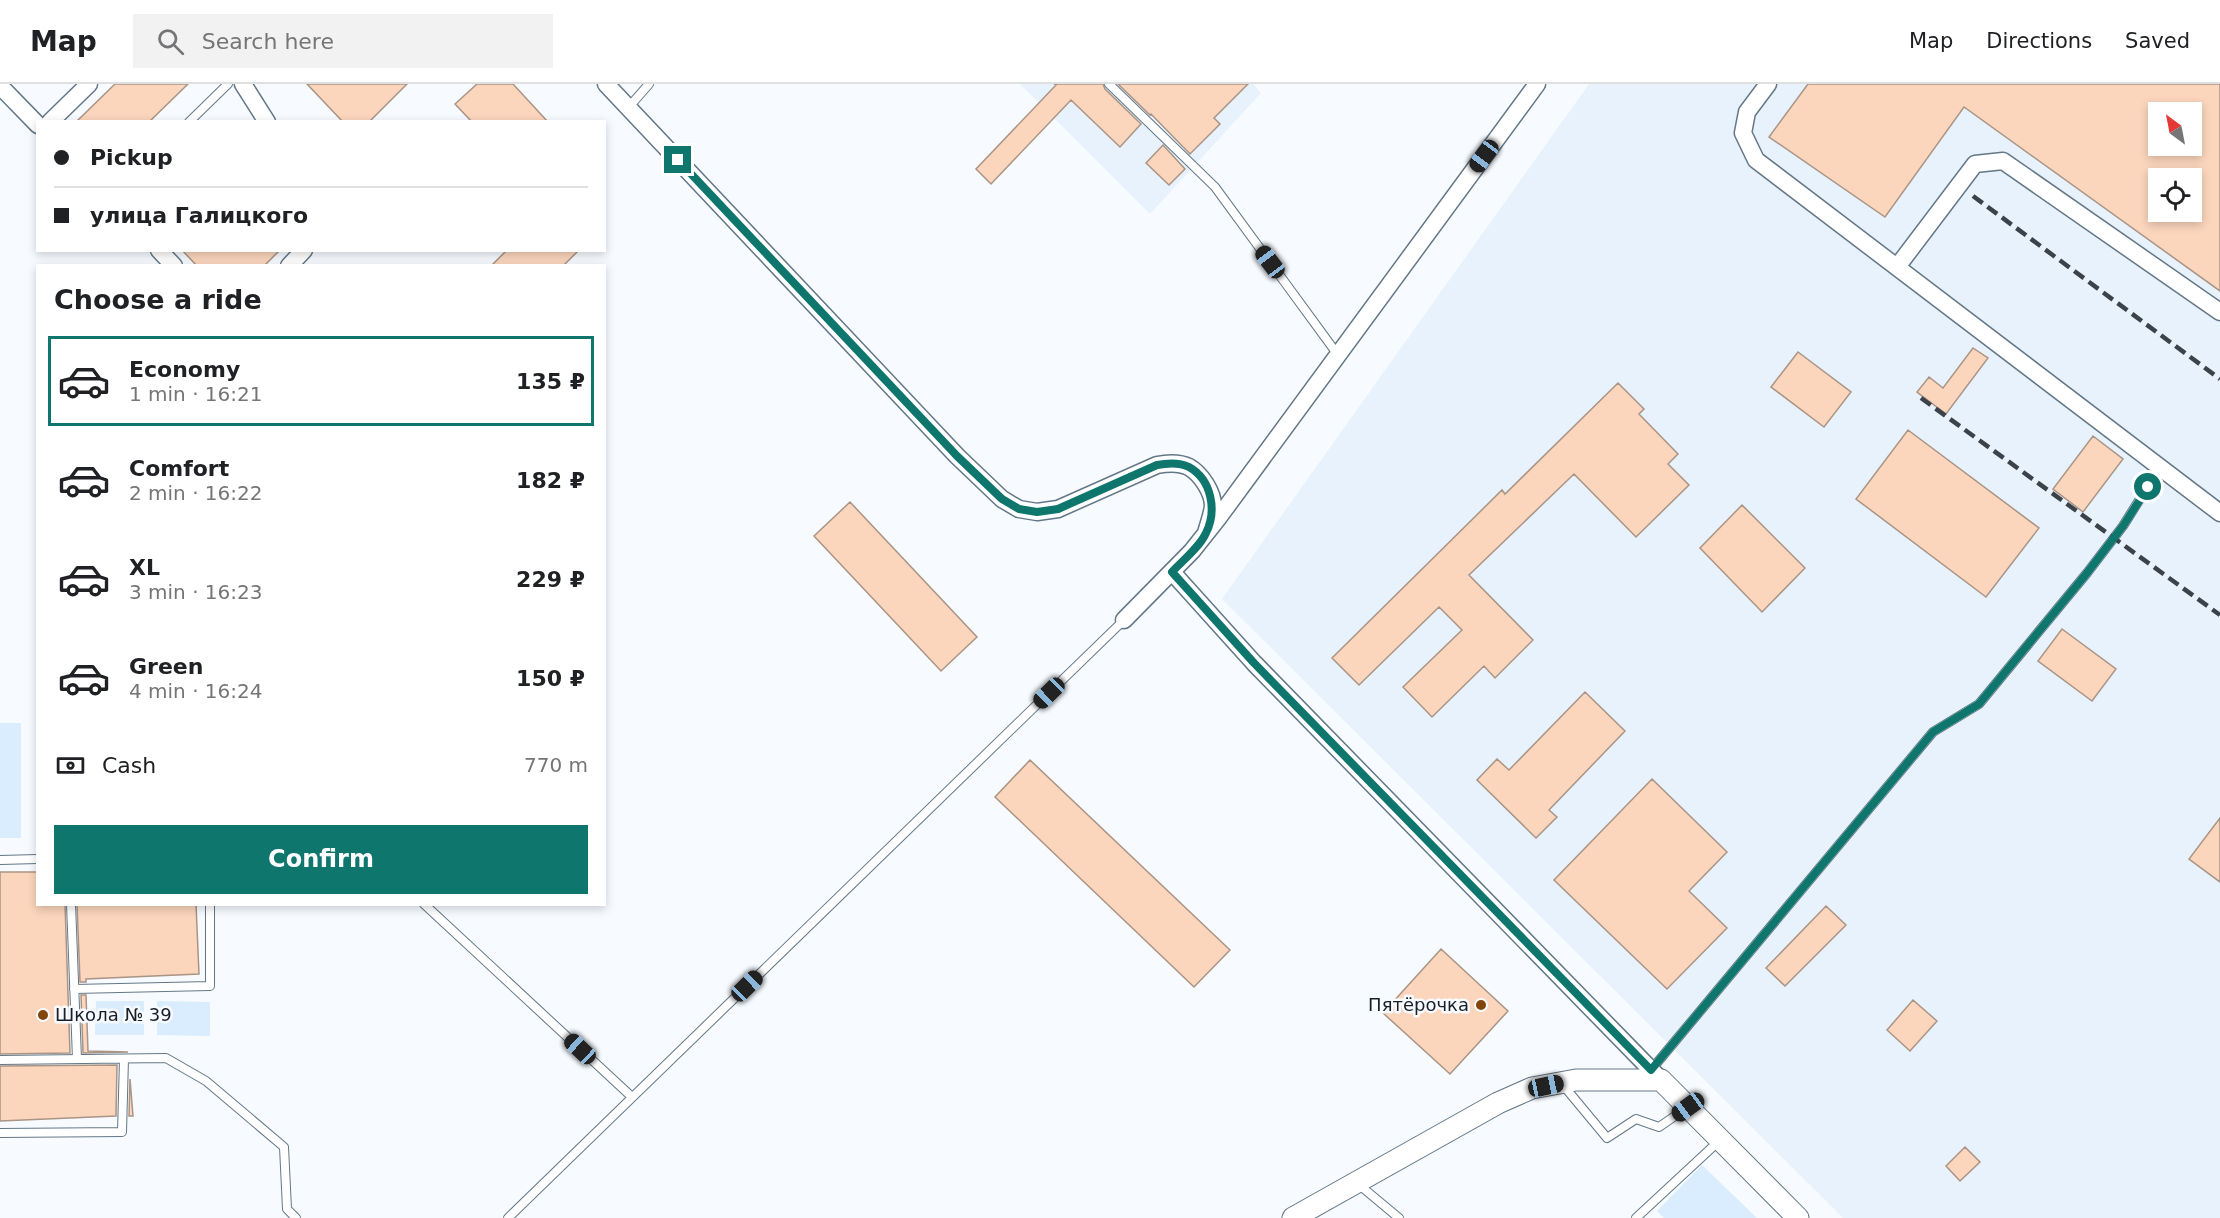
<!DOCTYPE html>
<meta charset="utf-8">
<style>
:root{--surface:#fff;--page:#f2f2f2;--text:#202124;--muted:#757577;--line:#e0e0e0;--accent:#0f766e}
body{margin:0;font-family:"DejaVu Sans",sans-serif;background:var(--page);color:var(--text);height:100vh;display:flex;flex-direction:column;font-size:22px;white-space:nowrap}
*{box-sizing:border-box;margin:0}
p{font-size:20px;color:var(--muted)}
.icon{flex:none;width:33px;height:33px;fill:none;stroke:currentColor;stroke-width:2;stroke-linecap:round;stroke-linejoin:round}
.map{position:relative;flex:1;overflow:hidden}
.panel{position:absolute;left:36px;top:180px;width:570px;height:642px;display:flex;flex-direction:column;background:var(--surface);border-radius:0px;box-shadow:0 3px 9px #0003}
.panel>*{flex:none}
.hud{position:absolute;left:36px;top:36px;width:570px;height:132px;border-radius:0px;box-shadow:0 3px 9px #0003;display:grid;align-content:center;height:132px;padding:0 18px;background:var(--surface)}
.needle{width:39px;rotate:328deg}
.buttons{position:absolute;left:2148px;top:18px;display:grid;gap:12px}
.buttons a{display:grid;place-items:center;width:54px;height:54px;border-radius:0px;background:var(--surface);box-shadow:0 3px 9px #0003;font-size:30px}
.end{position:absolute;width:27px;height:27px;margin:-14px;border:8px solid #0f766e;background:#fff;box-shadow:0 0 0 3px #fff}
.from{border-radius:50%}
.car{position:absolute;width:18px;height:36px;margin:-18px -9px;border-radius:8px;box-shadow:0 0 4px 2px #0007;background:linear-gradient(#222 24%,#8ab4d8 0 40%,#222 0 76%,#8ab4d8 0 86%,#222 0)}
.hud b{display:flex;align-items:center;gap:21px;height:57px;font-size:22px}
.hud b+b{border-top:2px solid var(--line)}
.hud i{width:15px;height:15px;background:var(--text)}
ul{padding:0;list-style:none}
li{display:flex;align-items:center;gap:18px;height:90px;margin:0 12px 9px;padding:0 6px;border:3px solid transparent;border-radius:0px}
li div{flex:1}
li b{display:block;font-size:22px}
li em{font-style:normal;font-weight:600}
li.selected{border-color:var(--accent)}
li>.icon{width:54px;height:54px;stroke-width:1.5}
h2{padding:0 18px;font-size:27px;line-height:72px}
.pay{display:flex;align-items:center;gap:15px;height:66px;padding:0 18px;font-size:22px}
.pay p{margin-inline-start:auto}
.action{display:flex;gap:12px;margin-top:auto;padding:12px 18px}
.action a{flex:1;height:69px;border-radius:0px;background:var(--accent);color:#fff;font-size:24px;font-weight:600;line-height:69px;text-align:center}
header{display:flex;align-items:center;gap:36px;box-sizing:border-box;height:84px;padding:0 30px;background:var(--surface);border-bottom:2px solid var(--line)}
header strong{font-size:28px}
nav{display:flex;gap:33px;margin-inline-start:auto;font-size:21px}
.search{width:420px;height:54px;background:var(--page);display:flex;align-items:center;gap:15px;box-sizing:border-box;padding:0 21px;border-radius:0px;color:var(--muted);font-size:22px}
.map>svg:first-child{display:block}
.built{fill:#e7f2fc;fill-rule:evenodd}
.green{fill:#d9edfe}
.building{fill:#fbd5bc;stroke:#aa9485;stroke-width:1.5;fill-rule:evenodd}
.lines{fill:none;stroke-linecap:round;stroke-linejoin:round}
.service-casing{stroke:#647787;stroke-width:10}
.minor-casing{stroke:#647787;stroke-width:19}
.tertiary-casing{stroke:#647787;stroke-width:23}
.service{stroke:#fff;stroke-width:8}
.minor{stroke:#fff;stroke-width:16}
.tertiary{stroke:#fff;stroke-width:21}
.rail{stroke:#3c4249;stroke-width:4.5;stroke-dasharray:12 6;stroke-linecap:butt}
.route{stroke:#0f766e;stroke-width:8}
.poi-dot{fill:#84450b;stroke:#f7fbff;stroke-width:2}
.labels{text-anchor:middle;stroke-width:5;stroke-linejoin:round;paint-order:stroke}
.poi-label{font-size:18px;fill:#181f26;stroke:#f7fbff;text-anchor:end}
</style>
<header>
<strong>Map</strong>
<div class="search"><svg class="icon" aria-label="search" viewBox="0 0 24 24"><circle cx="10" cy="10" r="6"/><path d="M15 15l6 6"/></svg>Search here</div>
<nav><a>Map</a><a>Directions</a><a>Saved</a></nav>
</header>
<div class="map">
<svg width="2220" height="1134" viewBox="0 0 2220 1134">
<rect width="100%" height="100%" fill="#f7fbff"/>
<path class="built" d="M1020 0H1253L1261 9 1150 130Z
M1589 0H2220V1134H1843L1222 515ZM2158 28H2192V62H2158ZM2158 94H2192V128H2158Z"/>
<path class="green" d="M0 639H21V754H0Z
M96 917H144V951H95Z
M157 917 210 918V952L157 951Z
M1702 1081 1757 1134H1664L1657 1127Z"/>
<path class="building" d="M115 0H188L149 38H76Z
M307 0H407L369 38H343Z
M477 0H513L548 38H472L455 20Z
M1054 0H1103L1105 5 1141 40 1120 63 1071 16 991 100 976 85 1056 1Z
M1118 0H1248L1214 34 1220 40 1190 70 1151 30 1150 31Z
M1808 0H2220V207L1964 23 1885 133 1769 53ZM2158 28H2192V62H2158ZM2158 94H2192V128H2158Z
M1163 61 1185 85 1169 101 1146 79Z
M182 166H280L264 182H197Z
M507 166H579L563 182H491Z
M1973 264 1988 274 1946 330 1917 308 1929 293 1943 304Z
M1798 268 1851 308 1824 343 1771 303Z
M1618 299 1644 325 1639 330 1678 370 1668 380 1689 401 1636 453 1574 390 1469 491 1533 556 1495 594 1484 582 1432 633 1403 603 1462 546 1439 523 1359 601 1332 574 1502 406 1505 410Z
M1908 346 2039 444 1986 513 1856 415Z
M2093 352 2123 375 2083 428 2053 405Z
M850 418 977 553 941 587 814 452Z
M1742 421 1805 484 1762 528 1700 464Z
M2062 545 2116 585 2092 617 2038 577Z
M1585 608 1625 647 1549 726 1557 733 1536 754 1477 696 1497 675 1509 686Z
M1030 676 1230 866 1194 903 995 713Z
M1652 695 1727 768 1689 807 1727 844 1667 905 1554 796Z
M2220 734V798L2189 775Z
M0 788H38V820H65L70 969 0 970Z
M77 820H196L199 890 86 895V898H80Z
M1826 822 1846 841 1785 902 1766 884Z
M1441 865 1508 927 1450 990 1383 929Z
M81 911H86L88 967 128 968 83 969Z
M1913 916 1937 937 1910 967 1887 946Z
M117 981 116 1032 0 1037V982Z
M130 995 133 1032H129Z
M1965 1063 1980 1078 1960 1097 1946 1082Z"/>
<g class="lines">
<g class="service-casing">
<path id="service" d="M1109 0 1215 103 1338 271
M628 24 649 0
M189 38 228 0
M0 776 38 775
M71 820 77 975
M424 820 632 1013
M74 905 210 902V820
M0 976 166 974 206 997 284 1063 287 1125 296 1134
M1651 986 1933 648 1979 620 2087 489 2123 442 2160 383
M1563 1001 1607 1054 1636 1035 1659 1043 1688 1023
M0 1049 122 1048 124 975
M1357 1099 1399 1134
M508 1134 1124 536
M1636 1134 1719 1057"/>
</g>
<g class="minor-casing">
<path id="minor" d="M243 0 267 38
M606 0 957 372 1002 415 1019 425 1037 428 1058 425 1157 381C1167 379 1179 378 1189 383 1201 390 1213 408 1213 422 1212 431 1208 441 1206 449
M1768 0 1747 28 1743 49 1756 76 2220 429
M0 2 38 41
M50 38 89 0
M159 166 174 182
M289 182 304 166
M1897 183 1975 80 2003 77 2220 228
M1172 488 1254 579 1661 996
M1124 536 1192 467 1219 433 1537 0"/>
</g>
<g class="tertiary-casing">
<path id="tertiary" d="M1293 1134 1498 1019 1532 1004 1576 996H1661L1798 1134"/>
</g>
<use href="#service" class="service"/>
<use href="#minor" class="minor"/>
<use href="#tertiary" class="tertiary"/>
<path class="rail" d="M1973 112 2220 295
M1921 314 2220 531"/>
</g>
<g class="lines">
<path class="route" d="M678 76 957 372 1002 415 1019 425 1037 428 1058 425 1157 381C1167 379 1179 378 1189 383 1212 396 1217 427 1206 449 1199 464 1183 476 1172 488L1254 579 1651 986 1933 648 1979 620 2087 489 2123 442 2148 403"/>
</g>
<g class="poi-dot">
<circle cx="1481" cy="921" r="6"/>
<circle cx="43" cy="931" r="6"/>
</g>
<g class="labels">
<g class="poi-label">
<text x="1469" y="927">Пятёрочка</text>
<text x="55" y="937" text-anchor="start">Школа № 39</text>
</g>
</g>
</svg>
<div class="buttons">
<a><svg class="needle" viewBox="-14 -14 28 28"><path d="M0-13l5 13h-10z" fill="#e53935"/><path d="M0 13l5-13h-10z" fill="#757577"/></svg></a>
<a><svg class="icon" aria-label="locate" viewBox="0 0 24 24"><circle cx="12" cy="12" r="6"/><path d="M12 2v4M12 18v4M2 12h4M18 12h4"/></svg></a>
</div>
<i class="end from" style="left:2148px;top:403px"></i>
<i class="end" style="left:678px;top:76px"></i>
<i class="car" style="left:1484px;top:72px;rotate:217deg"></i>
<i class="car" style="left:1270px;top:178px;rotate:323deg"></i>
<i class="car" style="left:1049px;top:609px;rotate:226deg"></i>
<i class="car" style="left:747px;top:902px;rotate:46deg"></i>
<i class="car" style="left:580px;top:965px;rotate:313deg"></i>
<i class="car" style="left:1546px;top:1002px;rotate:78deg"></i>
<i class="car" style="left:1688px;top:1023px;rotate:234deg"></i>
<div class="hud">
<b><i class="from"></i>Pickup</b>
<b><i></i>улица Галицкого</b>
</div>
<section class="panel">
<h2>Choose a ride</h2>
<ul>
<li class="selected"><svg class="icon" aria-label="car" viewBox="0 0 24 24"><path d="M5 17H2v-5l4-1 3-4h7l3 4 3 1v5h-3M9 17h6M6 11h13"/><circle cx="7" cy="17" r="2"/><circle cx="17" cy="17" r="2"/></svg><div><b>Economy</b><p>1 min · 16:21</p></div><em>135 ₽</em></li>
<li><svg class="icon" aria-label="car" viewBox="0 0 24 24"><path d="M5 17H2v-5l4-1 3-4h7l3 4 3 1v5h-3M9 17h6M6 11h13"/><circle cx="7" cy="17" r="2"/><circle cx="17" cy="17" r="2"/></svg><div><b>Comfort</b><p>2 min · 16:22</p></div><em>182 ₽</em></li>
<li><svg class="icon" aria-label="car" viewBox="0 0 24 24"><path d="M5 17H2v-5l4-1 3-4h7l3 4 3 1v5h-3M9 17h6M6 11h13"/><circle cx="7" cy="17" r="2"/><circle cx="17" cy="17" r="2"/></svg><div><b>XL</b><p>3 min · 16:23</p></div><em>229 ₽</em></li>
<li><svg class="icon" aria-label="car" viewBox="0 0 24 24"><path d="M5 17H2v-5l4-1 3-4h7l3 4 3 1v5h-3M9 17h6M6 11h13"/><circle cx="7" cy="17" r="2"/><circle cx="17" cy="17" r="2"/></svg><div><b>Green</b><p>4 min · 16:24</p></div><em>150 ₽</em></li>
</ul>
<div class="pay"><svg class="icon" aria-label="cash" viewBox="0 0 24 24"><path d="M3 7h18v10H3z"/><circle cx="12" cy="12" r="2"/></svg>Cash<p>770 m</p></div>
<div class="action"><a>Confirm</a></div>
</section>
</div>
